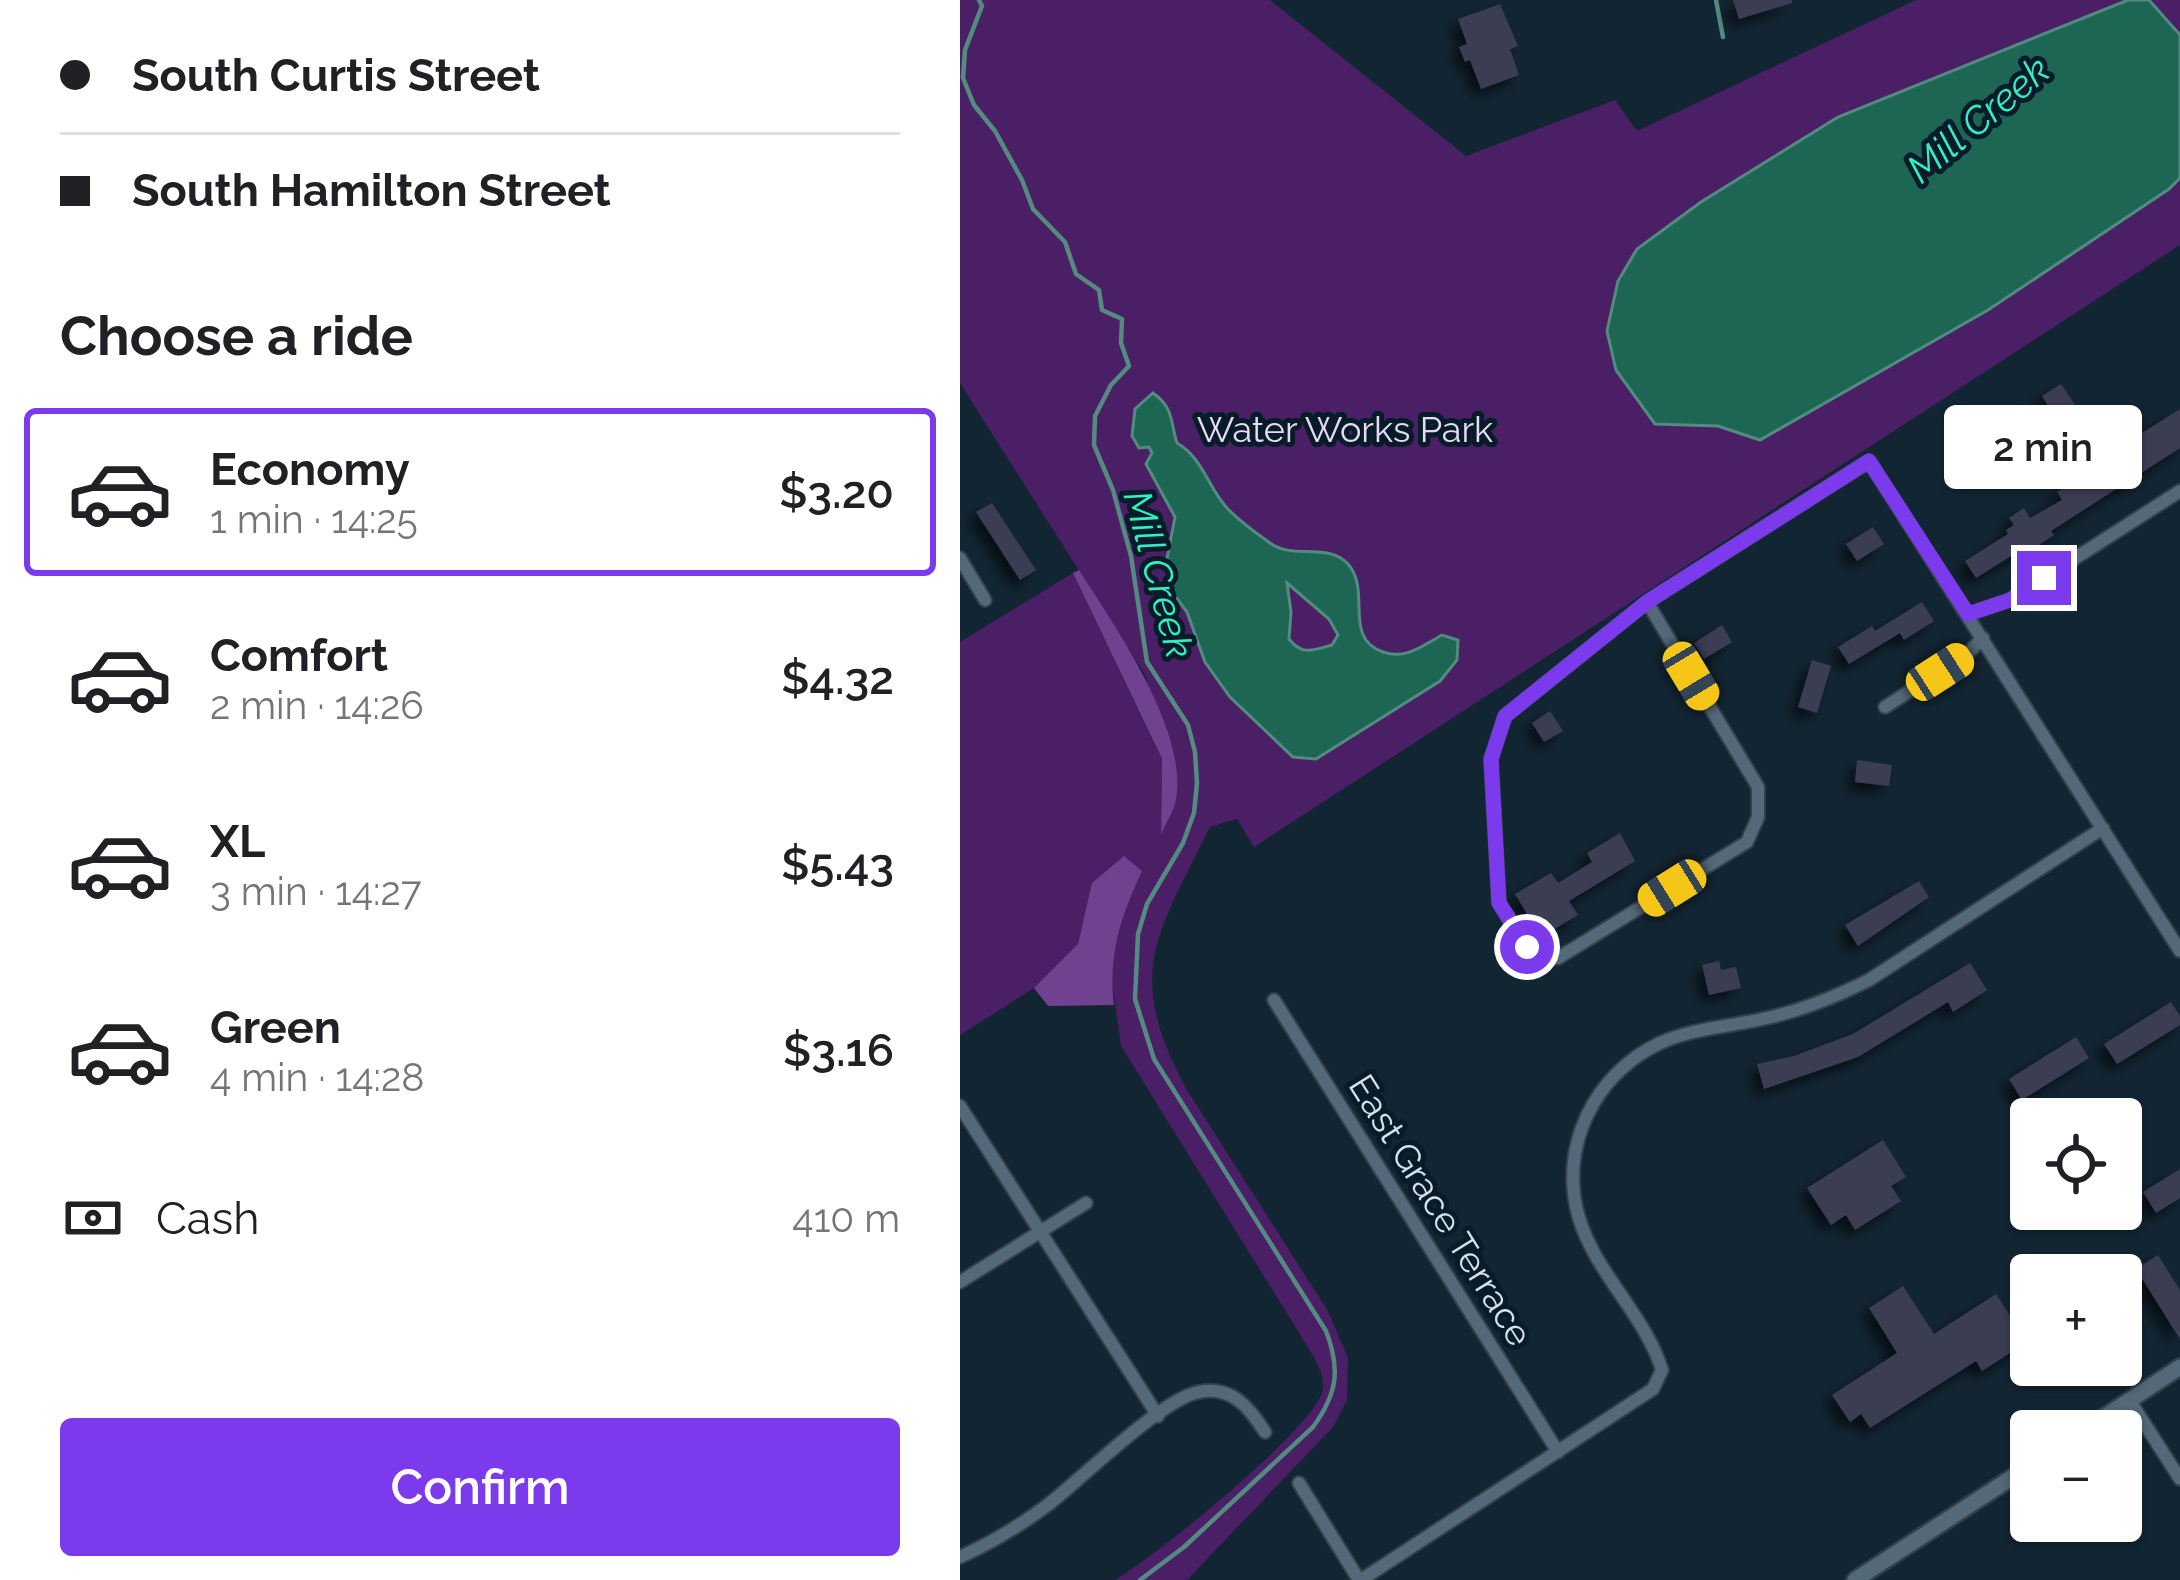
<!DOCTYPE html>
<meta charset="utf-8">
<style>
:root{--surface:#fff;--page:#f6f6f6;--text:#202124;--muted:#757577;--line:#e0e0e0;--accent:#7c3aed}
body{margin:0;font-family:Raleway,sans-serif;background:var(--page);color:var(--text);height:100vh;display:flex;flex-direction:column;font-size:45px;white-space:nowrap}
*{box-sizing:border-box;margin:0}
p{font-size:39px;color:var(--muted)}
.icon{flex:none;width:66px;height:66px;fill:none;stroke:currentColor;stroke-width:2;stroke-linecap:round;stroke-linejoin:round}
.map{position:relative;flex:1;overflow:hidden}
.panel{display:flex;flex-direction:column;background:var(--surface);width:960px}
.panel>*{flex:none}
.hud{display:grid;align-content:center;height:264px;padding:0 60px;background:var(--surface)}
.tools{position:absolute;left:1050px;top:1098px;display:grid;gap:24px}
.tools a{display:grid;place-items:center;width:132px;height:132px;border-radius:12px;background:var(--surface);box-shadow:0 3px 9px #0004;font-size:60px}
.end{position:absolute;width:54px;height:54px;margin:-27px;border:15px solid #7c3aed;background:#fff;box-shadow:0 0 0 6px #fff}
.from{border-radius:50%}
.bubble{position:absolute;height:84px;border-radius:12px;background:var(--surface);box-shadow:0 3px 9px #0004;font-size:39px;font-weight:600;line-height:84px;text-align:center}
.car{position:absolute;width:36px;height:72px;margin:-36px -18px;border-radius:15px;box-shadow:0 0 9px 3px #0007;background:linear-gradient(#f5c518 24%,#345 0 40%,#f5c518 0 76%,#345 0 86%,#f5c518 0)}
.hud b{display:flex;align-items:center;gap:42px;height:114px;font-size:45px}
.hud b+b{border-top:3px solid var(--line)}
.hud i{width:30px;height:30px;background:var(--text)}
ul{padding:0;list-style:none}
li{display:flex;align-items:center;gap:36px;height:168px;margin:0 24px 18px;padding:0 36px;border:6px solid transparent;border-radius:12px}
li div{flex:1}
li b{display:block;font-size:45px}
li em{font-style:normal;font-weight:600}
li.current{border-color:var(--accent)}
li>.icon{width:108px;height:108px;stroke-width:1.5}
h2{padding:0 60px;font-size:54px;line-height:144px}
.pay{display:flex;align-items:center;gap:30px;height:132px;padding:0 60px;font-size:45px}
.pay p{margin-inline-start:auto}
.primary-button{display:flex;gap:24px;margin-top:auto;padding:24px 60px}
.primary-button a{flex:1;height:138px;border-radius:12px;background:var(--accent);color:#fff;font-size:48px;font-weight:600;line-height:138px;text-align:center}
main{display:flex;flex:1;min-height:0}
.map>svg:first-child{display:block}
.green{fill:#4a1f65}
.forest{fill:#6f418f}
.water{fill:#1d6653;stroke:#548b80;stroke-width:3;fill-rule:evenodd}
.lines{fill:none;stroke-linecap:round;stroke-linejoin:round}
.stream{stroke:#548b80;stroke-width:4.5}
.building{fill:#3a3e52;filter:url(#shadow)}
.minor-casing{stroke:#33404b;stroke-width:16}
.tertiary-casing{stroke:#33404b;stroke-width:20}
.minor{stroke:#536878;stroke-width:12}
.tertiary{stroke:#536878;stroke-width:15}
.route{stroke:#7c3aed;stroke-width:15}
.labels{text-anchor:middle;stroke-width:10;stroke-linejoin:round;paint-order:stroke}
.park-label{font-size:36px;fill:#e5daef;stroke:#081b28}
.street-label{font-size:36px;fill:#d5e1ea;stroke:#081b28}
.water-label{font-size:39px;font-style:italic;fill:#2ff1c3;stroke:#081b28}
</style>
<main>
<section class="panel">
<div class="hud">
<b><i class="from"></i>South Curtis Street</b>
<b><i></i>South Hamilton Street</b>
</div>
<h2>Choose a ride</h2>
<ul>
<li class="current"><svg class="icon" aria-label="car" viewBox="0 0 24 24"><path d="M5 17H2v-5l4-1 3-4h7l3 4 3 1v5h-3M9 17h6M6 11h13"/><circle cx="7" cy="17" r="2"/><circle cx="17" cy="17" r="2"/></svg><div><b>Economy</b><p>1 min · 14:25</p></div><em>$3.20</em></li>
<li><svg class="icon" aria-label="car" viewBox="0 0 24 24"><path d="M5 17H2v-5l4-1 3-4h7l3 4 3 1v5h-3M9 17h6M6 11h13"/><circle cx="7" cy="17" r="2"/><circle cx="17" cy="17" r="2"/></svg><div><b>Comfort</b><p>2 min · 14:26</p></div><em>$4.32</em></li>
<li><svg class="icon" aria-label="car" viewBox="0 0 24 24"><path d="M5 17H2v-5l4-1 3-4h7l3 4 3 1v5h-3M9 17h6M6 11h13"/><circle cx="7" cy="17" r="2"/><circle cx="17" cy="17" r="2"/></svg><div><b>XL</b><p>3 min · 14:27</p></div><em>$5.43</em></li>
<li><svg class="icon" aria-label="car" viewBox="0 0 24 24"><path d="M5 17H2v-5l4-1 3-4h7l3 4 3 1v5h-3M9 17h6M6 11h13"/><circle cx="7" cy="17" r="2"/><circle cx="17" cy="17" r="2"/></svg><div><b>Green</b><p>4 min · 14:28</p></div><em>$3.16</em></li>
</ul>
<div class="pay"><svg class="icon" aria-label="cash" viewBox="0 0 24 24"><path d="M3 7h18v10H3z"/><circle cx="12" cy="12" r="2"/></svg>Cash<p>410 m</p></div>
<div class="primary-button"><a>Confirm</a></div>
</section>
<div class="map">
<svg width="1220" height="1580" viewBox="0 0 1220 1580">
<defs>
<filter id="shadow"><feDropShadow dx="-8" dy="8" stdDeviation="6" flood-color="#0009"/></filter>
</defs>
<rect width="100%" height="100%" fill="#122532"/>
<path class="green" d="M0 0H310L506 156 655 100 677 131 956 0H1220V245L294 847 277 819 250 827C197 936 163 972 227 1090L368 1311 388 1358 387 1400 373 1427 227 1580H155C197 1555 347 1434 362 1393 366 1380 359 1368 354 1357L161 1046 150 968 166 906 182 870 122 927 118 944 105 959 74 988 0 1035V642L113 573 202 760 201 831 213 757 184 673 0 383Z"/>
<path class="forest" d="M119 570C155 627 228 729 216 800 214 811 205 824 201 835L202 759 113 573Z
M164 856 182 871C161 916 148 955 154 1005L88 1006 74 988 118 944 132 883Z"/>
<path class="water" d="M1168 0H1189L1220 35V178L1209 189 1028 310 800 440 758 426 695 424 656 370 647 331 658 281 677 249 741 202 878 117Z
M193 393C214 408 210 421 217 443 242 457 248 487 267 508 279 521 296 533 310 543 332 560 368 542 388 564 412 591 382 638 423 652 446 660 462 646 482 635L498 640 497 660 480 681 356 759 333 757 270 697 245 662 227 612 212 592 206 564 215 517 186 464 192 453 189 447 179 448 172 436 175 409ZM327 583 369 619 378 635 372 645C353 650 342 656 329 639L331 612Z"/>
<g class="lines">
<path class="stream" d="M19 0 22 6 5 50 3 78 14 105 35 131 62 180 73 209 105 242 116 274 139 290 142 310 162 319 161 343 169 366 151 385 135 416 134 445 153 490 171 556 187 662 228 725 235 752 237 783 234 813 223 843 187 904 178 934 175 999 194 1059 366 1331C381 1370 377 1394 353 1427L224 1547 180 1580
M756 0 763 37"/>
</g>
<path class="building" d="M773 0H832V3L779 19Z
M540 4 558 46 550 49 559 75 521 89 510 60 505 62 499 47 507 44 498 19Z
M1101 384 1117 408 1097 420 1082 396Z
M1220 409V448L1091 531 1094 535 1062 556 1059 551 1016 578 1005 561 1048 534 1046 530 1054 525 1049 518 1064 508 1070 518 1102 500 1097 492 1178 445 1174 438Z
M32 503 76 570 60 580 16 512Z
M913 527 924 544 897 561 886 544Z
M962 602 974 621 944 640 940 633 889 664 878 647 912 626 915 631Z
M762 625 772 642 744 659 734 643Z
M852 660 871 666 857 713 838 707Z
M590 711 603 731 584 742 572 723Z
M897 760 932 765 929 786 895 782Z
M660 833 675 861 609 901 618 915 581 937 555 894 591 873 598 883 632 862 627 853Z
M959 881 969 897 898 946 885 925Z
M759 961 761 970 776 967 781 988 749 995 742 965Z
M1010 963 1027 990 993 1012 988 1002 898 1057 804 1089 797 1064 834 1056 893 1034Z
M1211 1002 1220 1016V1025L1157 1064 1144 1044Z
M1116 1037 1129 1058 1062 1100 1049 1079Z
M923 1140 946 1177 931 1186 941 1201 895 1230 886 1215 871 1225 847 1188Z
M1220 1169V1198L1196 1213 1183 1192Z
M1198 1255 1220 1290V1339L1176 1269Z
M943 1286 974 1334 1036 1294 1067 1342 1022 1371 1016 1361 910 1428 901 1414 890 1422 872 1395 937 1353 909 1308Z"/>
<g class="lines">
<g class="minor-casing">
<path id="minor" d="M0 558 25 600
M687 602 545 716 531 759 539 903 567 947 598 958 787 842 798 817V787L687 602 909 461 1220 951
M1008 614 1050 600 1220 491
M925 707 1007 654 1023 638
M314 1000 598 1452
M0 1106 198 1416
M0 1282 126 1203
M1170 1401 1220 1479
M339 1483 399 1580
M0 1557C31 1543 61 1525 89 1504 121 1479 203 1398 239 1392 271 1385 289 1407 305 1432
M401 1580 693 1389 702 1370C685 1315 636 1274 619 1218 598 1148 634 1074 700 1043 735 1027 778 1026 815 1016 849 1008 879 995 909 980L1143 828"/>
</g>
<g class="tertiary-casing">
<path id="tertiary" d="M1123 1431 1220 1367
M895 1580 1071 1465"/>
</g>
<use href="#minor" class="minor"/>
<use href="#tertiary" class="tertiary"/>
</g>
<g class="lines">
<path class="route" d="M567 947 539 903 531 759 545 716 687 602 909 461 1008 614 1050 600 1084 578"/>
</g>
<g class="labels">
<g class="park-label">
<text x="385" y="442">Water Works Park</text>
</g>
<g class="street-label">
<text transform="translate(481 1210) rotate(58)" y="13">East Grace Terrace</text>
</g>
<g class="water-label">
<text transform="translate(1018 119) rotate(-40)" y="14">Mill Creek</text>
<text transform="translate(199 574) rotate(75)" y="14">Mill Creek</text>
</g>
</g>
</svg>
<div class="tools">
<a><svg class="icon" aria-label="locate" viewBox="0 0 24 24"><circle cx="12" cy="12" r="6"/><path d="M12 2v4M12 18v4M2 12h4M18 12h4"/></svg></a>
<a>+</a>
<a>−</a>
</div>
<i class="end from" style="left:567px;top:947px"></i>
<i class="end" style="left:1084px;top:578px"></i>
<div class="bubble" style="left:984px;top:405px;width:198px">2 min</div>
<i class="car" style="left:980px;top:672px;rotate:57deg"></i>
<i class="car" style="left:731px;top:676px;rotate:149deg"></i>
<i class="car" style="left:712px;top:888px;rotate:238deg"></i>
</div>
</main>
